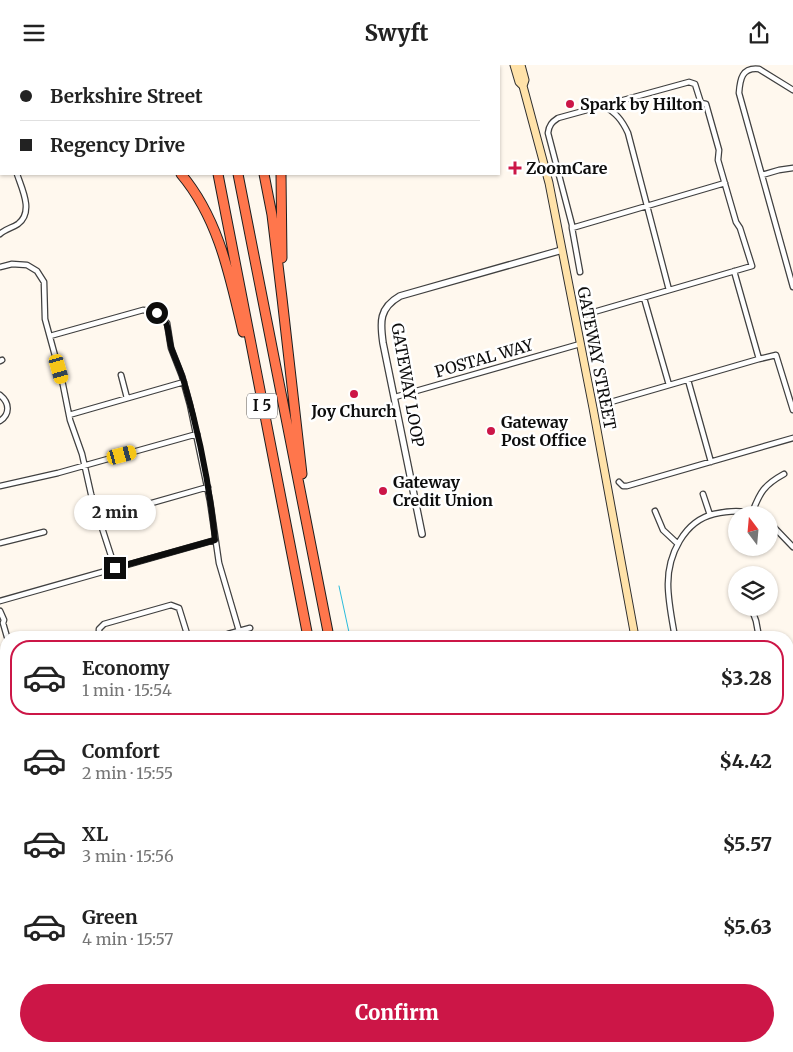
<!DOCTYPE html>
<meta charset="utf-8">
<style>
:root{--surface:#fff;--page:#f2f2f2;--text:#222;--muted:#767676;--line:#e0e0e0;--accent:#cc1647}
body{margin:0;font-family:Merriweather,serif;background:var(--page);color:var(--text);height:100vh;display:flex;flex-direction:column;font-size:19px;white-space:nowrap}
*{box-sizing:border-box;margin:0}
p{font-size:16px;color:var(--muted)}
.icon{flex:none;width:28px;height:28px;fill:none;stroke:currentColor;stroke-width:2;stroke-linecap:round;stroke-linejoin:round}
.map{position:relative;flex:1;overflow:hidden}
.drawer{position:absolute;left:0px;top:566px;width:794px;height:421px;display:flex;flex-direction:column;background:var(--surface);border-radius:20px 20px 0 0;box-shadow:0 1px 4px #0004}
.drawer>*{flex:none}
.banner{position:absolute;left:0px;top:0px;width:500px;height:110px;box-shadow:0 1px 4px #0004;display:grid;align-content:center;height:110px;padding:0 20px;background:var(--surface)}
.needle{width:32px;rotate:344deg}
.fabs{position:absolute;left:728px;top:441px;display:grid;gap:10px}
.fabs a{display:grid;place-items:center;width:50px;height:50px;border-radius:50%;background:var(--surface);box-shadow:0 1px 4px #0004;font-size:25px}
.end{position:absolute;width:22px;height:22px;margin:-11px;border:6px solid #0d0d0d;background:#fff;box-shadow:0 0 0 2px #fff}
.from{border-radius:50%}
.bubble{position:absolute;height:35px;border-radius:18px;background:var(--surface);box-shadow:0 1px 4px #0004;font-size:16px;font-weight:800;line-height:35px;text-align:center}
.car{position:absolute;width:15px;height:30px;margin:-15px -8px;border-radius:6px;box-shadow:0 0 4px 1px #0007;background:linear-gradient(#f5c518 24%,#345 0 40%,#f5c518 0 76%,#345 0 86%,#f5c518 0)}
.banner b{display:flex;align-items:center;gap:18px;height:48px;font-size:19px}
.banner b+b{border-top:1px solid var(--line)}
.banner i{width:12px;height:12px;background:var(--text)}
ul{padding:9px 0 0;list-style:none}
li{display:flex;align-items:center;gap:15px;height:75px;margin:0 10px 8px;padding:0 10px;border:2px solid transparent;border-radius:20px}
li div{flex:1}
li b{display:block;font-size:19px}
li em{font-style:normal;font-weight:800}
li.current{border-color:var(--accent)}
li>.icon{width:45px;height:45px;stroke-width:1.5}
.primary-button{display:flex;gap:10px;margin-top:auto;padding:10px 20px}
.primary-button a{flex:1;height:58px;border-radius:30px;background:var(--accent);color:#fff;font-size:20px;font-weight:800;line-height:58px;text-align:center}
header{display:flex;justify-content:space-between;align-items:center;height:65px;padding:0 20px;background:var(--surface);font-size:22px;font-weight:800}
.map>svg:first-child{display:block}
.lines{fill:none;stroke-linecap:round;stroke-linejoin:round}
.stream{stroke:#2bbcdc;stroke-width:1}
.minor-casing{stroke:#404040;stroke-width:7}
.tertiary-casing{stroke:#404040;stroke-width:8}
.secondary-casing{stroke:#2f2f2f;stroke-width:9}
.motorway-casing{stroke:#1e1e1e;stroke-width:11}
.minor{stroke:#fff;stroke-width:4.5}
.tertiary{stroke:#fff;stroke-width:5.5}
.secondary{stroke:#ffe2a9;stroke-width:7}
.motorway{stroke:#ff764c;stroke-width:9}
.route{stroke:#0d0d0d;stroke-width:6}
.poi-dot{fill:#cc1647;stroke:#fff;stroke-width:2}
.labels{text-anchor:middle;stroke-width:5;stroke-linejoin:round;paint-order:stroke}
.shield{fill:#fff;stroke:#565656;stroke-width:1}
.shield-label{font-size:15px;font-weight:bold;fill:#0d0d0d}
.poi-label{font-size:16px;font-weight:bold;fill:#0d0d0d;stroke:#fff;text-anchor:start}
.street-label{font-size:16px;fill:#0d0d0d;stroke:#fff}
</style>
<header><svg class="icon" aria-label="menu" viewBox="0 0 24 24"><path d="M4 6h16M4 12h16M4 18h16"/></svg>Swyft<svg class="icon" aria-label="share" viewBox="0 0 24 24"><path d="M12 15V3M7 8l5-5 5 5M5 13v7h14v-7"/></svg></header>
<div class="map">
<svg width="793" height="987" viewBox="0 0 793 987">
<rect width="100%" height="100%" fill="#fff8ee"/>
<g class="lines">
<path class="stream" d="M339 521 350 572
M436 981V985"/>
<g class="minor-casing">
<path id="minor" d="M793 25 759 4C742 2 740 14 739 28L793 222
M604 41C616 48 622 55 628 68L669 225
M0 91H1
M762 110 779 105 793 103
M572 163 725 118
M0 169C5 164 12 163 18 159 34 147 22 124 17 109
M0 202 12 199 27 200 37 206 44 217 45 254 63 320 70 355 82 389 91 429 115 503
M580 207 572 163V160L548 68C549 60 552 57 558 53L689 17 695 19 701 38 706 39 719 85 718 95 736 157 740 163 752 201 587 249
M644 233 669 320
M50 271 143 245 154 246 159 249 167 258 171 283 182 311 190 340 210 436 219 498 239 566 228 569
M759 294 776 290 793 345
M0 296 2 295
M121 310 127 333
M688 315 711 397
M0 330C10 338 10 349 0 356
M395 332 580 279
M604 339 759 294 734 206
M69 350 184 317
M619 417 623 421H627L793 373
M0 421 58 408 197 369
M703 429 710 450
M655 446 663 465 678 479
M752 448C760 427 764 420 784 409
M99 453 208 422
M769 457 793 482
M0 478 44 467
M0 536 215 475
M751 542 756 556 759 572
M0 546 4 555 3 558 7 572
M239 566 250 563
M99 572V564L104 559 171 540 179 543 188 572
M675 572C672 555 668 536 668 519 668 490 684 456 714 449 727 446 743 444 756 450
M0 595 6 593
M0 800 6 822
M0 893 6 891
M788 947 793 954
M788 964 791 961 793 957
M0 976 6 978
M52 981 53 987
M124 981 126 987
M649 981 654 987
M180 987 199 981"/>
</g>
<g class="tertiary-casing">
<path id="tertiary" d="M422 469 383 278C380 257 379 243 400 231L562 185
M788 615H793"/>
</g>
<g class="secondary-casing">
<path id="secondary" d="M514 0 519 17 523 21 549 118 593 343 635 572
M521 0 525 15 523 21
M788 870 793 867
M632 987 640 981"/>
</g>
<g class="motorway-casing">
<path id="motorway" d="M199 0 201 1
M216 0V1
M230 0 231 1
M127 1 131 0
M305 1 306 0
M317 1 318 0
M0 18H1
M0 27H1
M181 109C219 154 230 212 243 267
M218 109 308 572
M238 109 329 572
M264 109 272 150 282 233 302 409
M281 109 282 193
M388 981 389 987
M409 981 411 987"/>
</g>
<use href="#minor" class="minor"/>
<use href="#tertiary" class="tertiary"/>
<use href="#secondary" class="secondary"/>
<use href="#motorway" class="motorway"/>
</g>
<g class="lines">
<path class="route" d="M115 503 215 475C210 422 199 368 184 317 181 306 176 296 172 285 167 271 171 256 157 248"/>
</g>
<g class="poi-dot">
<circle cx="570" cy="39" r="5"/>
<path d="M512.5 95.5h5v5h5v5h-5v5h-5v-5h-5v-5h5z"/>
<circle cx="354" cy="329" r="5"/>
<circle cx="491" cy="366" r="5"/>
<circle cx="383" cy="426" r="5"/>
</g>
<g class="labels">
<rect class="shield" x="247" y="328.5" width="30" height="25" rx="4"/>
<g class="shield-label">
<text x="262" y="346">I 5</text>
</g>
<g class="poi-label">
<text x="580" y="45">Spark by Hilton</text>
<text x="526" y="109">ZoomCare</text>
<text x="354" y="352" text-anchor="middle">Joy Church</text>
<text x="501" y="363">Gateway<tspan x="501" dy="18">Post Office</tspan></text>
<text x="393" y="423">Gateway<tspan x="393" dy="18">Credit Union</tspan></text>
</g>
<g class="street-label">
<text transform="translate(484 293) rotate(-16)" y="6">POSTAL WAY</text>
<text transform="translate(597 293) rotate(79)" y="6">GATEWAY STREET</text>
<text transform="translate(408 320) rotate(80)" y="6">GATEWAY LOOP</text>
</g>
</g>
</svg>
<div class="fabs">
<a><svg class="needle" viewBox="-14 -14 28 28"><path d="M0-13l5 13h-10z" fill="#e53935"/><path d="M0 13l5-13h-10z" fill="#767676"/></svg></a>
<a><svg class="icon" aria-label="layers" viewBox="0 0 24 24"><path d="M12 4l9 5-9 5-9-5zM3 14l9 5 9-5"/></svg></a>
</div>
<i class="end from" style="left:157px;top:248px"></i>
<i class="end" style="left:115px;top:503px"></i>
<div class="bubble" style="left:74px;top:430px;width:82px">2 min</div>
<i class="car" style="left:59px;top:304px;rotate:164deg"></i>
<i class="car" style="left:122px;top:390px;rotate:75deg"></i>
<div class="banner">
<b><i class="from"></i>Berkshire Street</b>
<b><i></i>Regency Drive</b>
</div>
<section class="drawer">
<ul>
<li class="current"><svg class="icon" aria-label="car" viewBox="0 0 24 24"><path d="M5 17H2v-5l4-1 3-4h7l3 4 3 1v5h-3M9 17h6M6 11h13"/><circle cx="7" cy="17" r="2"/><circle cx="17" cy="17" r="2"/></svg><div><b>Economy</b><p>1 min · 15:54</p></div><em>$3.28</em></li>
<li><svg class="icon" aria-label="car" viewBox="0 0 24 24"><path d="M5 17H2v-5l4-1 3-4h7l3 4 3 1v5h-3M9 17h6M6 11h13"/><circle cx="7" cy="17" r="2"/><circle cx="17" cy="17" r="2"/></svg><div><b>Comfort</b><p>2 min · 15:55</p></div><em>$4.42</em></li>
<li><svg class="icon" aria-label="car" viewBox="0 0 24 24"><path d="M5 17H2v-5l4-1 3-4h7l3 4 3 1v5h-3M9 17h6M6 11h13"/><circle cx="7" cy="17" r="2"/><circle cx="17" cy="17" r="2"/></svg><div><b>XL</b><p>3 min · 15:56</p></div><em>$5.57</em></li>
<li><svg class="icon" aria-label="car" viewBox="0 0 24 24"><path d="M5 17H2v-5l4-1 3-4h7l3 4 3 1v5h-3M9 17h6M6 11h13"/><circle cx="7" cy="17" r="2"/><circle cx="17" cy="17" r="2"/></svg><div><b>Green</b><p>4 min · 15:57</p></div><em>$5.63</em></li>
</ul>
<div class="primary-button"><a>Confirm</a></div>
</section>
</div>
